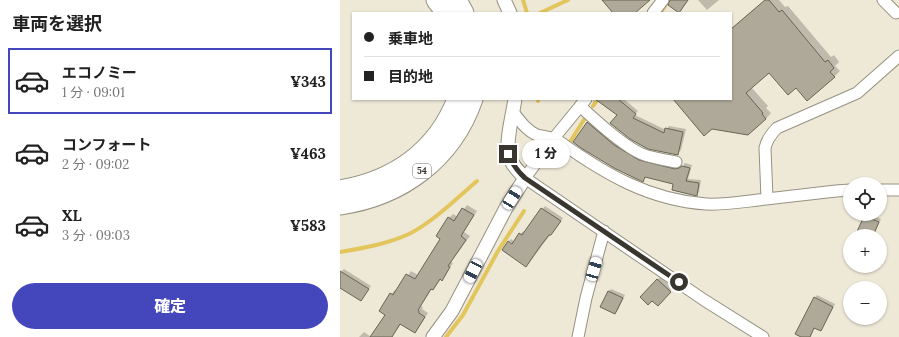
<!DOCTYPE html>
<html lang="ja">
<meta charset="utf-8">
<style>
:root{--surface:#fff;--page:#f2f2f2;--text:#222;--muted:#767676;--line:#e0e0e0;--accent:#4447bc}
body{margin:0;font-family:Lora,"Noto Sans JP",serif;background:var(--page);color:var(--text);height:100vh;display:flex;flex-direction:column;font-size:15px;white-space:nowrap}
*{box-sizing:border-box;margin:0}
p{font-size:13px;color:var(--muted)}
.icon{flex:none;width:22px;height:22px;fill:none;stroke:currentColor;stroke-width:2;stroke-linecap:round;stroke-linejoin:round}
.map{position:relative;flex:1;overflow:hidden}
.side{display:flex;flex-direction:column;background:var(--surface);width:340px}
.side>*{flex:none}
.banner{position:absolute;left:12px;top:12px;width:380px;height:88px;border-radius:0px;box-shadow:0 1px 3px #0004;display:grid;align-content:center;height:88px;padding:0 12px;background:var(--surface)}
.controls{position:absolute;left:503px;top:177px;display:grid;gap:8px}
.controls a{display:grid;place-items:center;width:44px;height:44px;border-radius:50%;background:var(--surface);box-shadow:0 1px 3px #0004;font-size:20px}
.end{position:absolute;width:18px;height:18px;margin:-9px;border:5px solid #38362f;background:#fff;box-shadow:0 0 0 2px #fff}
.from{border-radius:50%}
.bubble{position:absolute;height:28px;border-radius:14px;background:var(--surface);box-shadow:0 1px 3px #0004;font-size:13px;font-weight:800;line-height:28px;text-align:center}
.car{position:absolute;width:12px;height:24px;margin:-12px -6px;border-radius:5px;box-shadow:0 0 3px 1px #0007;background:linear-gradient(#fff 24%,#345 0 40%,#fff 0 76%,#345 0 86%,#fff 0)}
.banner b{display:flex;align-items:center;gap:14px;height:38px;font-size:15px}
.banner b+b{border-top:1px solid var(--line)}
.banner i{width:10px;height:10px;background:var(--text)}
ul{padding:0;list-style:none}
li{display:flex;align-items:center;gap:12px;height:66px;margin:0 8px 6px;padding:0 4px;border:2px solid transparent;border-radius:0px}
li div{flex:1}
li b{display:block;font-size:15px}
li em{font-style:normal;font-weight:800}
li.selected{border-color:var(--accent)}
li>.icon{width:36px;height:36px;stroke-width:1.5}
h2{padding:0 12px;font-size:18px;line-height:48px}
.action{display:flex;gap:8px;margin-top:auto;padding:8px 12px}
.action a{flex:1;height:46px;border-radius:24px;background:var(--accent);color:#fff;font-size:16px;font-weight:800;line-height:46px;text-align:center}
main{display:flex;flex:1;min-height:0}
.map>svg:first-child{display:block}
.shadow{fill:#0003}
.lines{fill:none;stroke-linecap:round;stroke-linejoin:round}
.stream{stroke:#e2c55d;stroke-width:4}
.building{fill:#aea998;stroke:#696555}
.minor-casing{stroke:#969181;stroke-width:13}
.tertiary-casing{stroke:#969181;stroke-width:15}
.motorway-casing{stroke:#969181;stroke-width:21}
.minor{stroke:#fff;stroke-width:11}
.tertiary{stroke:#fff;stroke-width:13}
.motorway{stroke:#fff;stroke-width:19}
.route{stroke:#38362f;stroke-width:5}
.labels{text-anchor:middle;stroke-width:4;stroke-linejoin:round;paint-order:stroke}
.shield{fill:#fff;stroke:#74726d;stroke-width:1}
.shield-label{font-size:9px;font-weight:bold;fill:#38362f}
</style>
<main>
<section class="side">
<h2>車両を選択</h2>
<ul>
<li class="selected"><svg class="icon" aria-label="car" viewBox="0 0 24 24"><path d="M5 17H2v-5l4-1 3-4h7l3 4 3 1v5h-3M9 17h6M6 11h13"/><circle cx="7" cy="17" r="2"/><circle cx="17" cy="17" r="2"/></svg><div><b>エコノミー</b><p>1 分 · 09:01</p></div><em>¥343</em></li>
<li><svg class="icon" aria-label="car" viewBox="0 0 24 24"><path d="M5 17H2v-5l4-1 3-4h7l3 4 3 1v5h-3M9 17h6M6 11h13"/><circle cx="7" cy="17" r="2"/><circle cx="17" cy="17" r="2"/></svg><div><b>コンフォート</b><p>2 分 · 09:02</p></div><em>¥463</em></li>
<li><svg class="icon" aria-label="car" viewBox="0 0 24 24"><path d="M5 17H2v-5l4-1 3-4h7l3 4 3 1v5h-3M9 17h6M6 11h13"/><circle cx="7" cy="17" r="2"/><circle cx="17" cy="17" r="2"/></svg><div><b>XL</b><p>3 分 · 09:03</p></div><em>¥583</em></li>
</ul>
<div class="action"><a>確定</a></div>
</section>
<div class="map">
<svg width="559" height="337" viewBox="0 0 559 337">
<rect width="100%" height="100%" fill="#eee9d7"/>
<path class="shadow" d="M358 0H379L367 10Z
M425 0H439L445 7 448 6 491 57 494 55 499 62 495 66 500 71 494 77 456 87 430 71 411 87 428 106 426 108 431 113 426 119 334 99H391V29Z
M263 99H284L298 111 295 115 326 130 329 126 346 129 341 150 338 153 278 115Z
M251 120 277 142 338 166H343L345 163 352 165 348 179 361 180 359 192 357 194 334 184 306 176 302 181 248 123Z
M127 205 137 211 124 232 130 236 111 262 113 263 105 276 102 279H101L93 289 92 288 81 306 83 307 82 309 88 313 78 328 75 332 61 324 52 337H19L24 332 31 337 46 314 51 294 55 290 57 291 71 271 78 275 101 238 109 218 113 214 118 217Z
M205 206 223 218 189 263 177 246 169 241 171 239 175 242 183 231 185 233Z
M527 214 541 219 533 236H516L525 216Z
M4 269 31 286 21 300 0 286V273Z
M320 277 333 288 318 305 312 299 301 297Z
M271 289 285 295 278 310 275 313 269 291Z
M477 295 495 304 483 327 480 330 475 327 470 337H463L475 298Z"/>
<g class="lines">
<path class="stream" d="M183 0 187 13
M200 13 228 0
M320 13 329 0
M198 99V101
M253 106 258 99
M230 142 245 118
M215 163 225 149
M0 252C24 248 47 244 69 234 94 221 116 199 137 181
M106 337 123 315 158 251 184 211"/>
</g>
<path class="building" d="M262 0H310L295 13H273Z
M330 0H348L339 13 328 5Z
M425 0H429L439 12 442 10 485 62 488 60 494 68 490 72 495 77 467 101 456 88 448 95 429 73 406 93 423 113 422 114 426 119 408 135 372 129 364 136 333 99H391V29Z
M255 99H278L296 114 293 118 324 133 325 128 343 132 338 155 308 149 290 139 270 123 277 115Z
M247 122 274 145 299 160 335 169 339 168 342 166 350 168 346 181 359 183 357 196 332 190 333 184 305 177 303 182 274 168 241 148 233 142Z
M122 208 134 215 121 236 126 240 108 266 110 267 102 281 100 279 93 290 91 289 78 310 79 311V313L85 317 75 333 60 324 52 337H30L45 315 39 311 50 293 53 295 66 274 75 279 100 239 96 236 108 217 114 221Z
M201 208 221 221 211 235H209L201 245 186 267 162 250 168 241 172 244 179 233 182 235Z
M524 216 539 222 533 236H515Z
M0 271 29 289 21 301 0 288Z
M317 279 331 292 318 306 312 301 308 305 300 297Z
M268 291 283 298 275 314 260 307Z
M474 297 493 307 481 331 474 328 470 337H461L455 334Z"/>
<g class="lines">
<g class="minor-casing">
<path id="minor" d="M543 0 556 13
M313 13 323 0
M246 99 214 138 185 178 364 300 423 337
M240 106C256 121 283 146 302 154 312 158 325 160 336 162
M173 112C180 121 187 131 197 135 206 137 212 137 220 142 265 174 309 200 366 204 383 205 401 202 418 200 444 197 470 194 496 191L510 190
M540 190H559
M427 199 425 148C427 139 431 134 437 128L517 93 559 56
M238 337 246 298 264 231"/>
</g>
<g class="tertiary-casing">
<path id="tertiary" d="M164 0 170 13
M93 337 112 311 166 208 185 178C178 171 171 164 169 155 165 143 173 113 175 99"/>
</g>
<g class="motorway-casing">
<path id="motorway" d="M96 0 106 13
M117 0 124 13
M0 190C54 181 97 151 117 99
M0 205C62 196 112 159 133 99"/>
</g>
<use href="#minor" class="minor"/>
<use href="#tertiary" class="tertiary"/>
<use href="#motorway" class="motorway"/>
</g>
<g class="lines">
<path class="route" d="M168 154C172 163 177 171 185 178L339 282"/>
</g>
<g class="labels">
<rect class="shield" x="73" y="164" width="18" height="14" rx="3"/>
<g class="shield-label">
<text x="82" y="174">54</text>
</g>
</g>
</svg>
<div class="controls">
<a><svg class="icon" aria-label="locate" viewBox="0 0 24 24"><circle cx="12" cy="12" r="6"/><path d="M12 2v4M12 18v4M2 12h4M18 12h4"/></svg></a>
<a>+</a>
<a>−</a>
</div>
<i class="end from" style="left:339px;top:282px"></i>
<i class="end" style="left:168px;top:154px"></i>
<div class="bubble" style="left:182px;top:140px;width:48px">1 分</div>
<i class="car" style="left:172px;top:198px;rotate:32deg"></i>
<i class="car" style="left:254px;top:269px;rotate:16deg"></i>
<i class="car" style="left:133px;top:271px;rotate:207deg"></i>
<div class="banner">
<b><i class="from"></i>乗車地</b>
<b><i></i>目的地</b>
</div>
</div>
</main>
